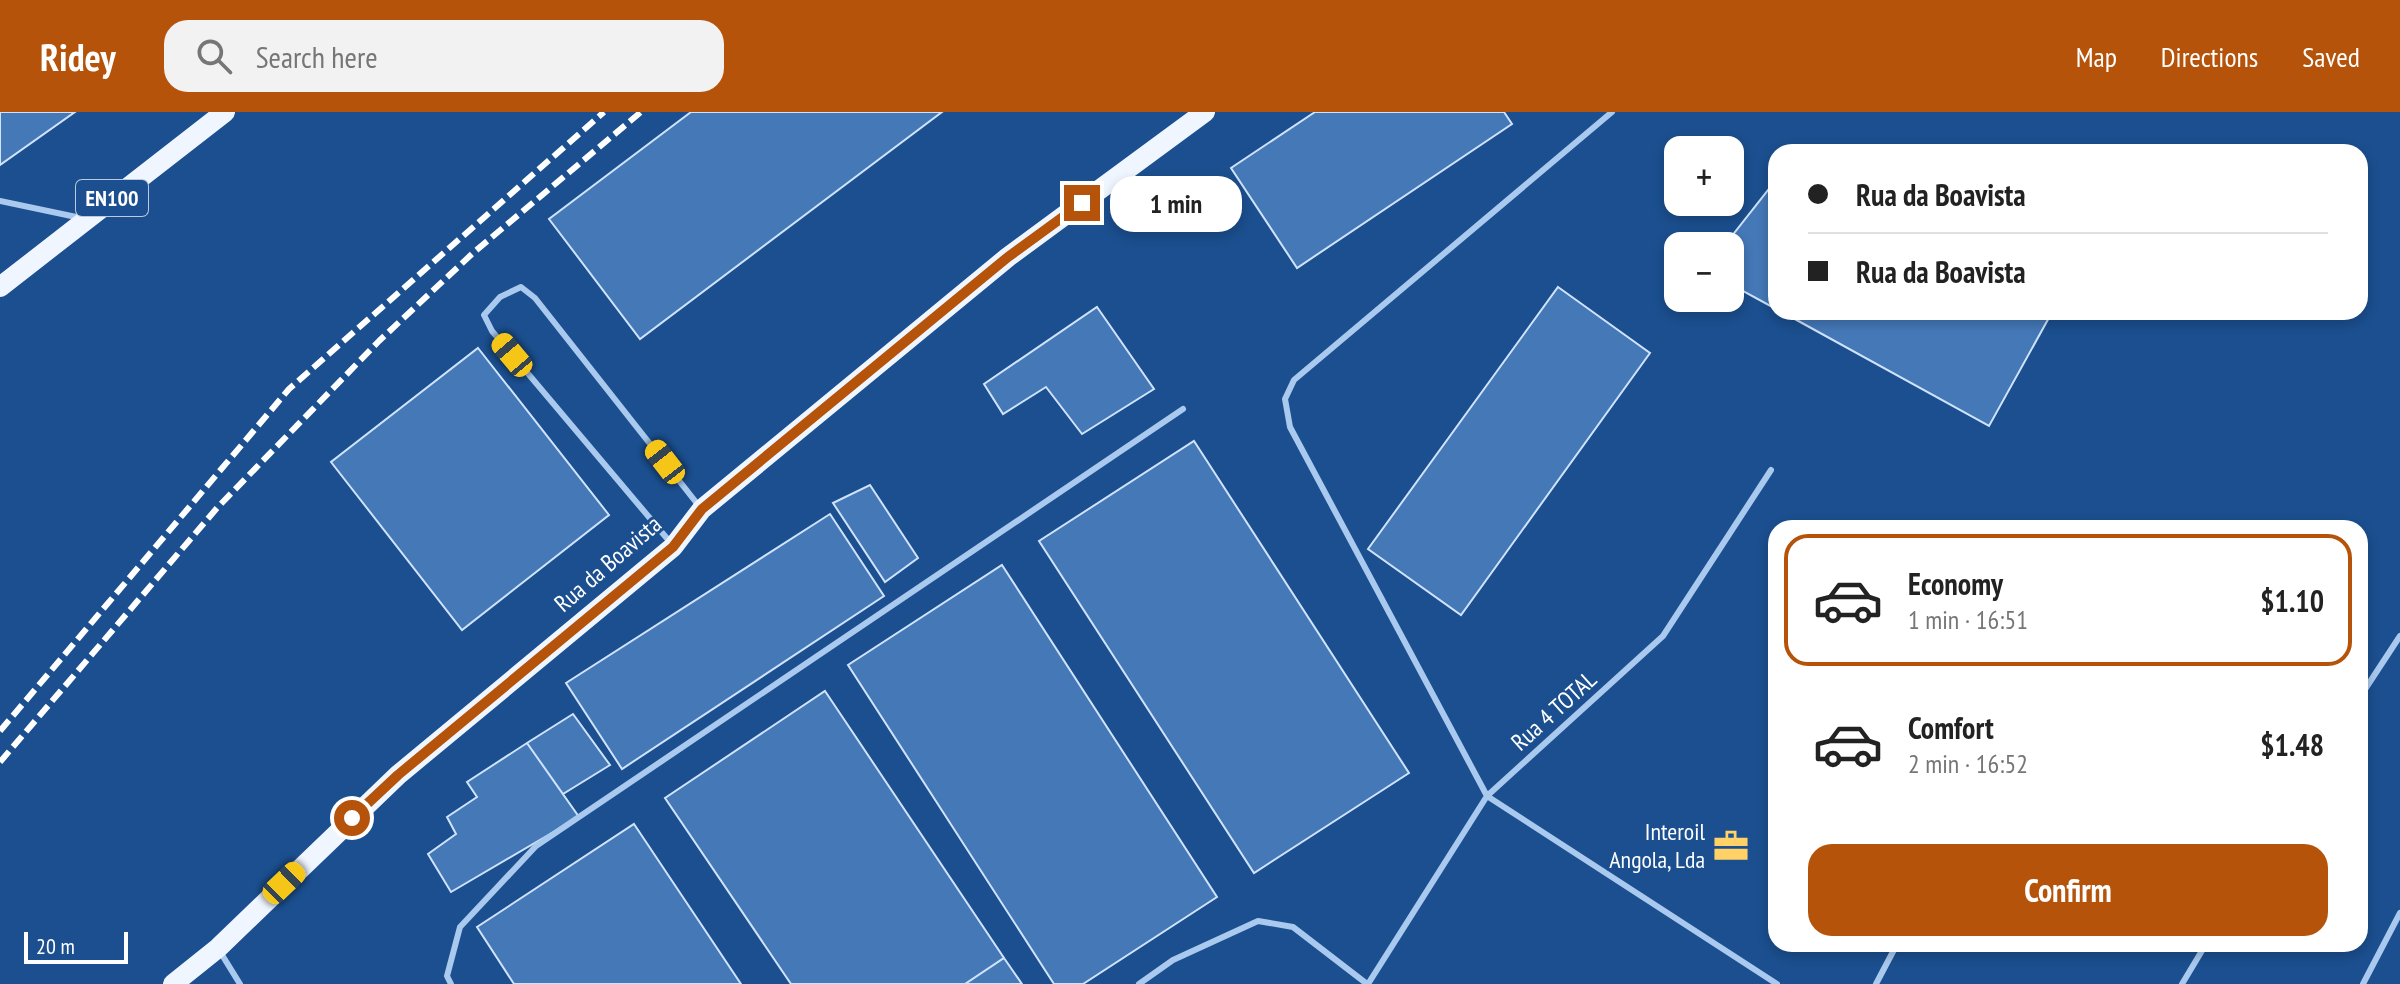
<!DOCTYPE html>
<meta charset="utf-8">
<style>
:root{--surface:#fff;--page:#f2f2f2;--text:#222;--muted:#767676;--line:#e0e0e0;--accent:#b45309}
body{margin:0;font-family:"PT Sans Narrow",sans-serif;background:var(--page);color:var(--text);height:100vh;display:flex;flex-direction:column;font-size:30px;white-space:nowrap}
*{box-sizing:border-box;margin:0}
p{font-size:26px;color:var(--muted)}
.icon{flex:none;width:44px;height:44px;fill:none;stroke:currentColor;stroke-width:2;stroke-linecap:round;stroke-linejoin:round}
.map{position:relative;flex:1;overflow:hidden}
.details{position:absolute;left:1768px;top:408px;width:600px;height:432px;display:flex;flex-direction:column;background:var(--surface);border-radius:24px;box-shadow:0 4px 12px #0003}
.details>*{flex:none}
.hud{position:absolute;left:1768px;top:32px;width:600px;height:176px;border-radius:24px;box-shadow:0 4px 12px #0003;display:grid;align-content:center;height:176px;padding:0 40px;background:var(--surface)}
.tools{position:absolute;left:1664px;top:24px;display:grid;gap:16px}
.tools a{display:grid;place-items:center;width:80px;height:80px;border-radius:16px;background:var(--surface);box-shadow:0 4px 12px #0003;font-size:40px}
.scale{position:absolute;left:24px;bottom:20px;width:104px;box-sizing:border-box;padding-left:8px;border:4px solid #fff;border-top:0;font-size:22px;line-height:28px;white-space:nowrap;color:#fff;-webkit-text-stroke:6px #1b4f8f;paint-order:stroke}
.end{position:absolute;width:36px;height:36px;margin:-18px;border:10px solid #b45309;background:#fff;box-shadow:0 0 0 4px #fff}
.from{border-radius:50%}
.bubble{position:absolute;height:56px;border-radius:24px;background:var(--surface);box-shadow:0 4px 12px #0003;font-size:26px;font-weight:600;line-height:56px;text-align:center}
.car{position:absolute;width:24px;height:48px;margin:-24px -12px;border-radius:10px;box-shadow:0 0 6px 2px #0007;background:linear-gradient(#f5c518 24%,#345 0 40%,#f5c518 0 76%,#345 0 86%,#f5c518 0)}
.hud b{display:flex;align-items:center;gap:28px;height:76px;font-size:30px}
.hud b+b{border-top:2px solid var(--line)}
.hud i{width:20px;height:20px;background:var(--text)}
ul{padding:14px 0 0;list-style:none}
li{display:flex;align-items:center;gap:24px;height:132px;margin:0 16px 12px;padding:0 24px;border:4px solid transparent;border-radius:24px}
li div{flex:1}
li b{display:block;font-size:30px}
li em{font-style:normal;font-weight:600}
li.current{border-color:var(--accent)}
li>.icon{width:72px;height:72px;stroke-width:1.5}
.cta{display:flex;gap:16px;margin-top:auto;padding:16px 40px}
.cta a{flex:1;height:92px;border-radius:24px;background:var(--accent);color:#fff;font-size:32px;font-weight:600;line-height:92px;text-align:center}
header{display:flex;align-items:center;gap:48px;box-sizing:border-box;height:112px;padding:0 40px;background:var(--accent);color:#fff}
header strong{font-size:38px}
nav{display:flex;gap:44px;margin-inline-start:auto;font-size:28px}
.search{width:560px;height:72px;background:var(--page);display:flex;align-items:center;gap:20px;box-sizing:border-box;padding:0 28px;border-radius:24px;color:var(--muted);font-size:30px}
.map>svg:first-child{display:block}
.building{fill:#4478b7;stroke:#cfe3fa;stroke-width:2}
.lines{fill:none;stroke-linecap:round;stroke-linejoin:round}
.lane{stroke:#a9c9ee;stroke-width:6}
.primary{stroke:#f0f6ff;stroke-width:20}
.rail{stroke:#fff;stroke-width:6;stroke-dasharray:14 6;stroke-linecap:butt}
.route{stroke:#b45309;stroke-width:10}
.labels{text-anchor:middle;stroke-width:6;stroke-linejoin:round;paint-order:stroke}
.shield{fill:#1b4f8f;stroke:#bbcadd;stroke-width:2}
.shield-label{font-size:22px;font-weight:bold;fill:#fff}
.street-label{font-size:24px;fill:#fff;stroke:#1b4f8f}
.poi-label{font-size:24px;fill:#fff;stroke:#1b4f8f;text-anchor:end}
</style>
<header>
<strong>Ridey</strong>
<div class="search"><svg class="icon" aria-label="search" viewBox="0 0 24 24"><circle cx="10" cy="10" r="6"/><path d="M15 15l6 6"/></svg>Search here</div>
<nav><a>Map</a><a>Directions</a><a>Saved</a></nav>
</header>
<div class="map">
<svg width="2400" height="872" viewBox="0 0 2400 872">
<rect width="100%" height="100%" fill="#1b4f8f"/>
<path class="building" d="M0 0H75L0 53Z
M691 0H942L640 227 549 107Z
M1315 0H1504L1512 12 1297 156 1231 56Z
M1776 68V197L1730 172V134H1724Z
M1558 175 1650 241 1461 503 1368 437Z
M1097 195 1154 277 1082 322 1046 275 1003 302 984 272Z
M1782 200H2048L2051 202 1989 314Z
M478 236 609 403 462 518 331 350Z
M1194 329 1409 661 1254 761 1039 429Z
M870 373 918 446 885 470 833 391Z
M830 402 884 484 622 657 566 571Z
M1002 453 1217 785 1083 872H1054L848 553Z
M825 579 1004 846 965 872H791L665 686Z
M573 602 610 653 563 682 527 631Z
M527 631 579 705 451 780 428 742 456 722 447 705 477 685 467 670Z
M634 712 741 872H514L477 815Z
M1004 846 1022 872H965Z"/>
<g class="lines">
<path class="lane" d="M1612 0 1294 268 1285 287 1290 315 1487 684 1777 872
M0 89 81 106
M670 430 492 219 484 203 500 185 521 175 535 186 699 394
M2360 585 2400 524
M219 838 240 872
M451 872 447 864 460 815 536 734 1183 297
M1139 872 1173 848 1258 809 1293 815 1367 872
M1368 872 1487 684 1663 524 1771 358
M1876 872 1897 832
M2182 872 2206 832
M2363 872 2400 801"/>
<path class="primary" d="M0 175 225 0
M173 872 218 836 398 663 673 435 702 397 1008 145 1205 0"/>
<path class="rail" d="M0 619 289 277 604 0
M0 650 217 396 379 229 473 141 641 0"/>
</g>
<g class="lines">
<path class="route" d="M352 706 398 663 673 435 702 397 1008 145 1082 91"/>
</g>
<defs>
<g id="office-bare" transform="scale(2.76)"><path d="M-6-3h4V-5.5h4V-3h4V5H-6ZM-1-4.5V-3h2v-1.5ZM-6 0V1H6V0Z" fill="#ffd166" stroke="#1b4f8f" stroke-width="2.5" paint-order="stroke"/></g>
</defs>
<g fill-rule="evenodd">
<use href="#office-bare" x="1731" y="734"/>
</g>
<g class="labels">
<rect class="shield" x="76" y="68" width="72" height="36" rx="6"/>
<g class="shield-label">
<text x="112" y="94">EN100</text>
</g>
<g class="street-label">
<text transform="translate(608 452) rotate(-41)" y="8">Rua da Boavista</text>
<text transform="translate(1554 599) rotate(-42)" y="8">Rua 4 TOTAL</text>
</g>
<g class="poi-label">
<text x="1705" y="728">Interoil<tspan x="1705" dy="28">Angola, Lda</tspan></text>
</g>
</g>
</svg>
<div class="tools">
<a>+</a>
<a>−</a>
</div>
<div class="scale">20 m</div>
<i class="end from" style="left:352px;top:706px"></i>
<i class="end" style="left:1082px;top:91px"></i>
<div class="bubble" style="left:1110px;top:64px;width:132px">1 min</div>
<i class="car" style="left:512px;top:243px;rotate:320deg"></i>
<i class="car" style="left:665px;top:350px;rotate:322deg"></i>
<i class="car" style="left:284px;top:771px;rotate:46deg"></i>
<div class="hud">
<b><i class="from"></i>Rua da Boavista</b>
<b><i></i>Rua da Boavista</b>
</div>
<section class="details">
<ul>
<li class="current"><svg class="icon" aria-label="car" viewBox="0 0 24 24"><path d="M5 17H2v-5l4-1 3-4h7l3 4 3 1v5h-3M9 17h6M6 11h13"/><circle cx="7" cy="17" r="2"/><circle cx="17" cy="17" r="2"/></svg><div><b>Economy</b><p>1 min · 16:51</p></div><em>$1.10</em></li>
<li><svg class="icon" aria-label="car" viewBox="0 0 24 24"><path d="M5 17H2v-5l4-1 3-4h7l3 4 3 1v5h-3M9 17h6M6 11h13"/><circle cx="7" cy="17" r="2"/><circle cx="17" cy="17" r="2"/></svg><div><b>Comfort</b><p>2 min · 16:52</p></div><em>$1.48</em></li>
</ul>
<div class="cta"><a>Confirm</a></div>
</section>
</div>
